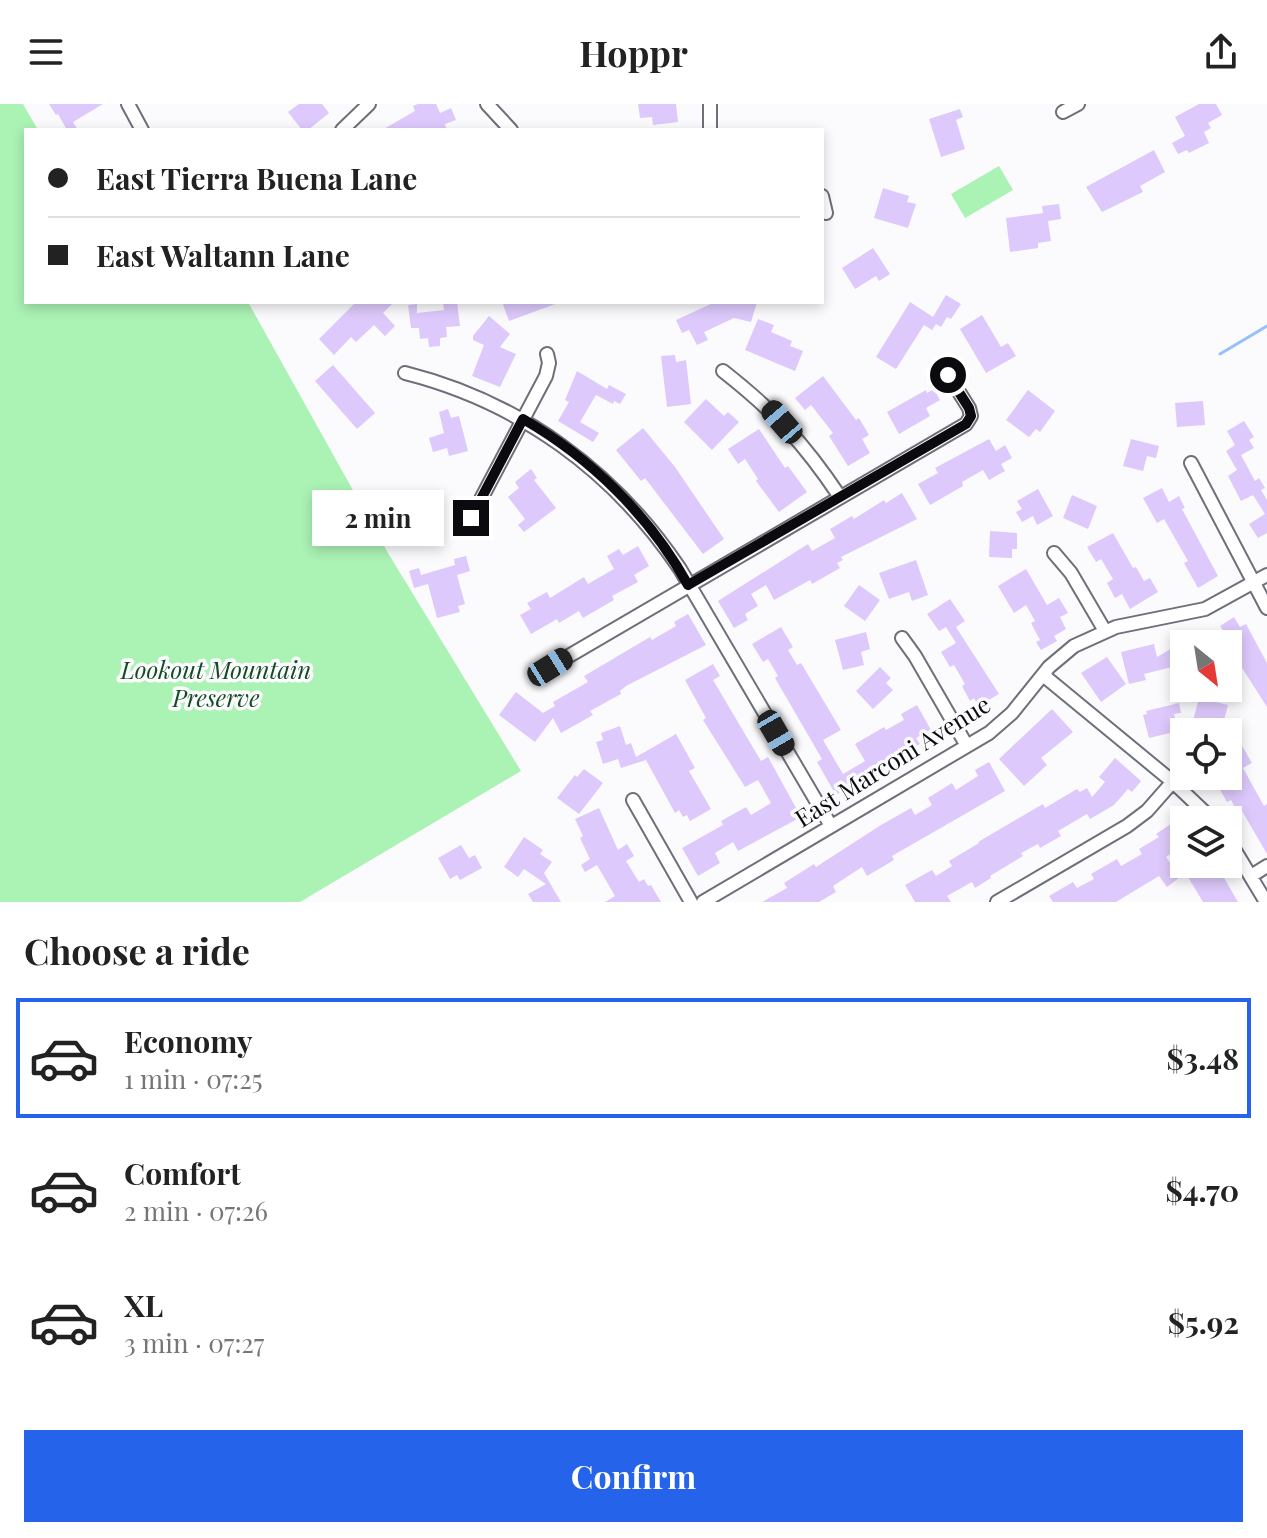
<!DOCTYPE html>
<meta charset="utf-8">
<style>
:root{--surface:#fff;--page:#f2f2f2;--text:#222;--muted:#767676;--line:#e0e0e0;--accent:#2563eb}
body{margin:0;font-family:"Playfair Display",serif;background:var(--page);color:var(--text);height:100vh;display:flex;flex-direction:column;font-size:30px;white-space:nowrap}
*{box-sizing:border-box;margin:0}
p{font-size:26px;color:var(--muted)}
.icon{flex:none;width:44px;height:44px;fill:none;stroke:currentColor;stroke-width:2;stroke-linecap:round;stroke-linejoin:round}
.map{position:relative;height:798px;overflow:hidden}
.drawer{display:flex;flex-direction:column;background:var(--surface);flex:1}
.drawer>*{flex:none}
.top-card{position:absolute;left:24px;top:24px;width:800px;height:176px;border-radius:0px;box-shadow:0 4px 12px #0003;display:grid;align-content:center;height:176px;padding:0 24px;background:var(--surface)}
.needle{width:52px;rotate:150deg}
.buttons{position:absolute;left:1170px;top:526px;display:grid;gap:16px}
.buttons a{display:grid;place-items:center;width:72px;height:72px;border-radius:0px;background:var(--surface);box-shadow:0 4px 12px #0003;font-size:40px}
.end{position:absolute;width:36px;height:36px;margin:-18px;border:10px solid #0b0b0f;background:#fff;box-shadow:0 0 0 4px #fff}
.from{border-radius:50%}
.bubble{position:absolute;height:56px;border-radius:0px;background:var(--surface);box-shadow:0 4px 12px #0003;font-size:26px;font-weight:700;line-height:56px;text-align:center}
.car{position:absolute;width:24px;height:48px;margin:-24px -12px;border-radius:10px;box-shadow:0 0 6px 2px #0007;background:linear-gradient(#222 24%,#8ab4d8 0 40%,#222 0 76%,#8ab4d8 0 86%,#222 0)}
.top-card b{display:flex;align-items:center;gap:28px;height:76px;font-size:30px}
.top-card b+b{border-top:2px solid var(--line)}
.top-card i{width:20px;height:20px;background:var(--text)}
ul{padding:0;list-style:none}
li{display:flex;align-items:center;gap:24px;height:120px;margin:0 16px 12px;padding:0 8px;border:4px solid transparent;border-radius:0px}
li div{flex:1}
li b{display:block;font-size:30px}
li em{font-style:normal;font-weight:700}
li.active{border-color:var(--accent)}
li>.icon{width:72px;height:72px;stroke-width:1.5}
h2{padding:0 24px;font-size:36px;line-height:96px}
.button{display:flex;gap:16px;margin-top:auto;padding:16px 24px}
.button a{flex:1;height:92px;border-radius:0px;background:var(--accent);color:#fff;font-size:32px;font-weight:700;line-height:92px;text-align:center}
header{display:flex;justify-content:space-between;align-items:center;height:104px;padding:0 24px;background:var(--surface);font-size:36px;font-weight:700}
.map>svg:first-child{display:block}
.green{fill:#abf2b5}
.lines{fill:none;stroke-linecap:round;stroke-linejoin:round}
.stream{stroke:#95c0fb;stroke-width:3}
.building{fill:#ddc9fb}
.minor-casing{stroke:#6d6f79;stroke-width:16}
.minor{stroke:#fff;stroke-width:12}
.route{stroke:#0b0b0f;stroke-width:10}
.labels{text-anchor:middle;stroke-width:7;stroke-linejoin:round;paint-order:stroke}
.park-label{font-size:24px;font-style:italic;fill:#144c22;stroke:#fbfbfe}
.street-label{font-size:24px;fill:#0b0b0f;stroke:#fbfbfe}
</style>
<header><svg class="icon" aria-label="menu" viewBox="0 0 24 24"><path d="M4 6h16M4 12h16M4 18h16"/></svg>Hoppr<svg class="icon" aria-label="share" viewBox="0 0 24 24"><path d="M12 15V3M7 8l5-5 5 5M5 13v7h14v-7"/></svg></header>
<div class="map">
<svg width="1267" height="798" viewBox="0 0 1267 798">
<rect width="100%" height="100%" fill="#fbfbfe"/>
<path class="green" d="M0 0H23L38 26H26V198H248L388 449 521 667 300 798H0Z
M999 62 1013 86 965 114 951 90Z"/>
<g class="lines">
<path class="stream" d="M1220 250 1267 222"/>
</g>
<path class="building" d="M49 0H103L73 18 78 26H67L58 10 56 11Z
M299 0H322L329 9 308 26H302L288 8Z
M418 0H436L440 9 451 4 456 16 445 20 447 26H382L415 7 413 2Z
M638 0H676L678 18 653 21 652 13 640 14Z
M1199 0H1216L1222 11 1208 19 1211 24 1204 28 1209 39 1189 49 1187 46 1178 50 1172 39 1185 32 1175 13Z
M960 5 963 13 956 16 965 45 941 53 929 15Z
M1154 46 1165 68 1140 82 1143 88 1102 108 1086 83Z
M883 84 909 92 907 98 916 100 908 124 874 114Z
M1059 100 1061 115 1048 117 1051 137 1038 139V144L1010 148 1006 114 1043 109 1042 102Z
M873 144 890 170 879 177 876 172 855 185 842 164Z
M946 191 961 200 951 215 947 213 941 223 936 220 932 226 924 221 896 265 876 253 910 198 933 213Z
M356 198H394L383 209 395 222 385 232 374 221 356 238 351 233 334 251 319 235Z
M457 198 460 222 446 223 447 233 440 234V242L429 243 428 234 420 235 419 224H411L408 201 417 200V209L444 206 443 199Z
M502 198H557L558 199 509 217Z
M715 198H757L751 218 734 214 704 228 708 236 697 241 689 226 682 229 676 216Z
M982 211 1001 243 1008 239 1016 252 986 269 960 225Z
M489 212 510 230 500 243 516 250 500 283 472 272 484 241 473 236V232Z
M758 215 774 221 771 228 792 237 790 242 803 247 795 267 745 246Z
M675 251 676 258 686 256 691 300 667 303 661 252Z
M333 261 375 309 357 325 315 277Z
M577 267 607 285 609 281 626 290 620 300 614 297 613 300 596 291 580 318 599 329 593 338 558 317 569 298 565 296Z
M823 272 856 316 859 314 869 331 862 335 870 349 848 362 829 332 833 329 811 301 805 306 795 294Z
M934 285 940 296 926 304 930 312 899 330 887 308 926 286 927 289Z
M1028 286 1055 307 1040 328 1036 325 1029 333 1006 316Z
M706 295 724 312 728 308 739 318 712 346 684 318Z
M1203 297 1205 321 1177 323 1175 299Z
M448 305 451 314 459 312 468 347 449 352 447 344 433 348 429 334 444 329 439 308Z
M1244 317 1254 333 1249 336 1254 344 1241 351 1255 377 1259 374 1265 384 1261 386 1267 396V429L1258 434 1249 420 1265 410 1253 391 1241 397 1228 372 1237 366 1226 347 1235 341 1227 327Z
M643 324 675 363 724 435 703 450 645 374 641 377 616 346Z
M759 325 785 364 788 362 807 388 779 408 756 377 758 375 745 355 738 360 728 345Z
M989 335 996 347 1005 341 1012 354 1001 360 1005 367 989 376 983 366 962 378 963 382 930 401 918 380 938 369 935 364Z
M1131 335 1159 342 1156 354 1147 352 1143 367 1123 362Z
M531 365 537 374 534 376 556 404 524 428 518 421 525 415 508 393 519 384 515 378Z
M1162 384 1169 398 1179 392 1185 404 1182 405 1218 472 1198 484 1184 459 1188 457 1164 415 1157 419 1143 394Z
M1038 385 1053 412 1037 421 1033 412 1022 418 1016 408 1022 405 1017 397Z
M902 389 917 415 841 453 843 456 837 459 840 464 812 480 810 476 774 496 766 481 751 490 758 502 745 510 748 516 734 524 718 497 808 440 812 447 835 434 830 425 852 412 854 415 884 396 886 399Z
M1072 391 1097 402 1088 425 1063 414Z
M990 427 1017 429V445H1012V454L989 453Z
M1113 429 1133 464 1136 463 1144 477 1150 474 1158 488 1130 505 1122 490 1115 494 1107 479 1113 475 1101 455 1096 458 1087 443Z
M638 442 649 462 634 471 638 478 612 492 614 496 583 514 579 507 559 519 557 515 531 530 520 511 531 505 527 499 547 488 550 494 584 473 588 480 614 465 607 452 619 445 623 451Z
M466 452 470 467 457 471 465 500 458 502 460 508 437 514 428 480 414 484 409 467 419 464 421 471 455 461 454 455Z
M916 456 928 491 912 497 909 488 889 495 879 469Z
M1026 465 1047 501 1059 494 1068 509 1060 513 1066 525 1054 532 1057 537 1041 546 1036 538 1040 536 1031 519 1035 517 1026 501 1014 509 998 482Z
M859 481 880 496 865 517 844 502Z
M950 495 965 517 956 523 999 590 978 602 974 594 970 597 962 582 965 580 954 561 950 563 941 548 956 539 946 523 939 527 927 510Z
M688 510 706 541 626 582 620 587 621 590 590 607 593 611 561 629 553 614 535 638 499 611 516 588 543 609 555 602 553 598 588 578 584 572 650 533 652 536 676 522 674 518Z
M1234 513 1240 523 1246 520 1267 559V603L1237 556 1239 555 1231 540H1224L1220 534 1226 531 1220 522Z
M781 523 793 543 788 546 797 561 801 559 841 626 823 636 843 670 865 657 855 640 884 623 886 626 904 616 901 610 917 601 931 626 916 634 920 640 900 651 902 654 836 691 817 658 822 655 775 574 778 572 768 555 763 558 752 540Z
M866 528 870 545 861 548 864 561 843 566 835 536Z
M1184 537V562L1175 567 1172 563 1144 570 1146 576 1129 580 1121 548 1154 540 1157 553Z
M1107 553 1126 580 1101 598 1081 569Z
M713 560 720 572 713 576 761 657 768 653 801 713 738 747 733 738 715 749 720 759 698 772 682 744 723 721 721 717 746 703 751 711 771 699 758 676 745 683 703 616 706 614 685 576Z
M880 563 891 574 886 579 893 586 873 605 856 587Z
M1199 594 1228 601 1221 628H1190Z
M1179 599 1181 609 1174 610 1178 627 1149 634 1143 611 1147 610 1146 607Z
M1052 605 1073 628 1041 654 1047 661 1024 682 999 655Z
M620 622 626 641 631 639 636 653 676 630 695 664 689 667 711 705 690 717 687 711 683 713 679 706 675 709 646 656 621 664 618 655 603 660 596 638 603 636 601 629Z
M1237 633 1252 659 1243 664 1264 702 1267 700V750L1242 707 1238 709 1231 696 1227 698 1219 684 1230 678 1228 674V638Z
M1115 654 1141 677 1132 688 1128 685 1114 701 1090 715 1087 710 1058 727 1061 732 1040 744 1038 740 1021 749 1023 752 990 772 991 774 975 784 972 778 947 792 951 798H915L905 781 932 766 936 772 952 762 949 757 979 739 978 738 1043 700 1045 704 1077 685 1080 688 1087 684 1092 693 1105 678 1099 673Z
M989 658 1005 687 892 752 894 756 867 772 862 763 833 782 836 788 819 798H762L787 784 784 779 814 760 816 763 881 721 911 704 915 711 932 701 928 694 952 679 956 686 978 672 975 666Z
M584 665 603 679 579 710 557 694 575 671 577 673Z
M599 704 618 746 627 740 634 752 626 757 639 778 644 775 648 782 651 781 661 798H605L615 792 597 761 585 768 581 761 590 755 580 734 583 732 575 715Z
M1184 711V741L1166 753 1180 773 1167 783 1159 772 1116 798H1053L1049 792 1073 778 1077 784 1094 775 1091 770 1117 755 1121 762 1142 750 1139 745 1159 733 1156 730Z
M524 733 543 746 540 750 552 758 544 769 561 798H533L528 790 546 780 524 765 518 773 504 763Z
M461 741 469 754 475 751 482 764 460 776 457 771 450 775 438 754Z
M1210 760H1216L1238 798H1203L1188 773Z"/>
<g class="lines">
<g class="minor-casing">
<path id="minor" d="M128 0 142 26
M487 0 511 26
M1063 8 1078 0
M342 26 369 0
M710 26V0
M822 92 826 109
M723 267C774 307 804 339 840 393
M405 269C520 298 614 367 680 465L831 722
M1191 359 1267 504
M471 414 546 272 549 259 547 250
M1054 449 1071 469 1105 527
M902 534 915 552 967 642
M550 563 966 320 971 312 969 304 942 261
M1043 571 1173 678 1213 716
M633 696 691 798
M1228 735 1266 798
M1251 772 1267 762
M703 798 989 629 1012 609 1049 563 1074 542 1116 523 1205 505 1267 471
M997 798 1127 722 1147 707 1184 665"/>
</g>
<use href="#minor" class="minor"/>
</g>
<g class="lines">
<path class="route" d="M471 414 523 315C591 354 650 412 688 481L966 320 971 312 969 304 948 271"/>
</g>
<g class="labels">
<g class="park-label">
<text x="216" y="575">Lookout Mountain<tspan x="216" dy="28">Preserve</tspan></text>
</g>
<g class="street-label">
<text transform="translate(893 658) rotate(-32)" y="8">East Marconi Avenue</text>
</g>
</g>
</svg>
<div class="buttons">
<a><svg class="needle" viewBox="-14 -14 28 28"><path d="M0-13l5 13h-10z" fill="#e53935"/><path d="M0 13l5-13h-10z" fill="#767676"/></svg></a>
<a><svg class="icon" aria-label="locate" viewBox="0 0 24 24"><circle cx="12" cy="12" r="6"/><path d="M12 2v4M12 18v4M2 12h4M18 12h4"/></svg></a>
<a><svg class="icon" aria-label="layers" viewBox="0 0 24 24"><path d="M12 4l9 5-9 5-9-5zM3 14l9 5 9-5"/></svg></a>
</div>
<i class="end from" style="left:948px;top:271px"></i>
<i class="end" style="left:471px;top:414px"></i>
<div class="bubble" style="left:312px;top:386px;width:132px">2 min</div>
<i class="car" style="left:782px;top:318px;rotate:319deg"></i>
<i class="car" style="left:550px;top:563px;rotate:58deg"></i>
<i class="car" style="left:776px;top:629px;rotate:150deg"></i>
<div class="top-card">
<b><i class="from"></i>East Tierra Buena Lane</b>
<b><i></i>East Waltann Lane</b>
</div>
</div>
<section class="drawer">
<h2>Choose a ride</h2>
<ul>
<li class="active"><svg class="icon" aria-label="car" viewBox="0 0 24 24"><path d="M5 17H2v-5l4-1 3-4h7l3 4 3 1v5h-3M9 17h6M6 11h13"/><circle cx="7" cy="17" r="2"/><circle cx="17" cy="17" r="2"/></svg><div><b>Economy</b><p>1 min · 07:25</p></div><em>$3.48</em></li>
<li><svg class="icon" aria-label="car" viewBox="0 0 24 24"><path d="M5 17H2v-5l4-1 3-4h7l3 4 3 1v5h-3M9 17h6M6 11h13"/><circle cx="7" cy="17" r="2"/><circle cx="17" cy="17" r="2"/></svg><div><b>Comfort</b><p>2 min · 07:26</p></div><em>$4.70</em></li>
<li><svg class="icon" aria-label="car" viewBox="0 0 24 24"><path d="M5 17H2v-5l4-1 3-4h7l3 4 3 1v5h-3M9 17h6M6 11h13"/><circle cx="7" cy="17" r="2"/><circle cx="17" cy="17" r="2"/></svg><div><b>XL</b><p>3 min · 07:27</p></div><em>$5.92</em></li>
</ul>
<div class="button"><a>Confirm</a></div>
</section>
